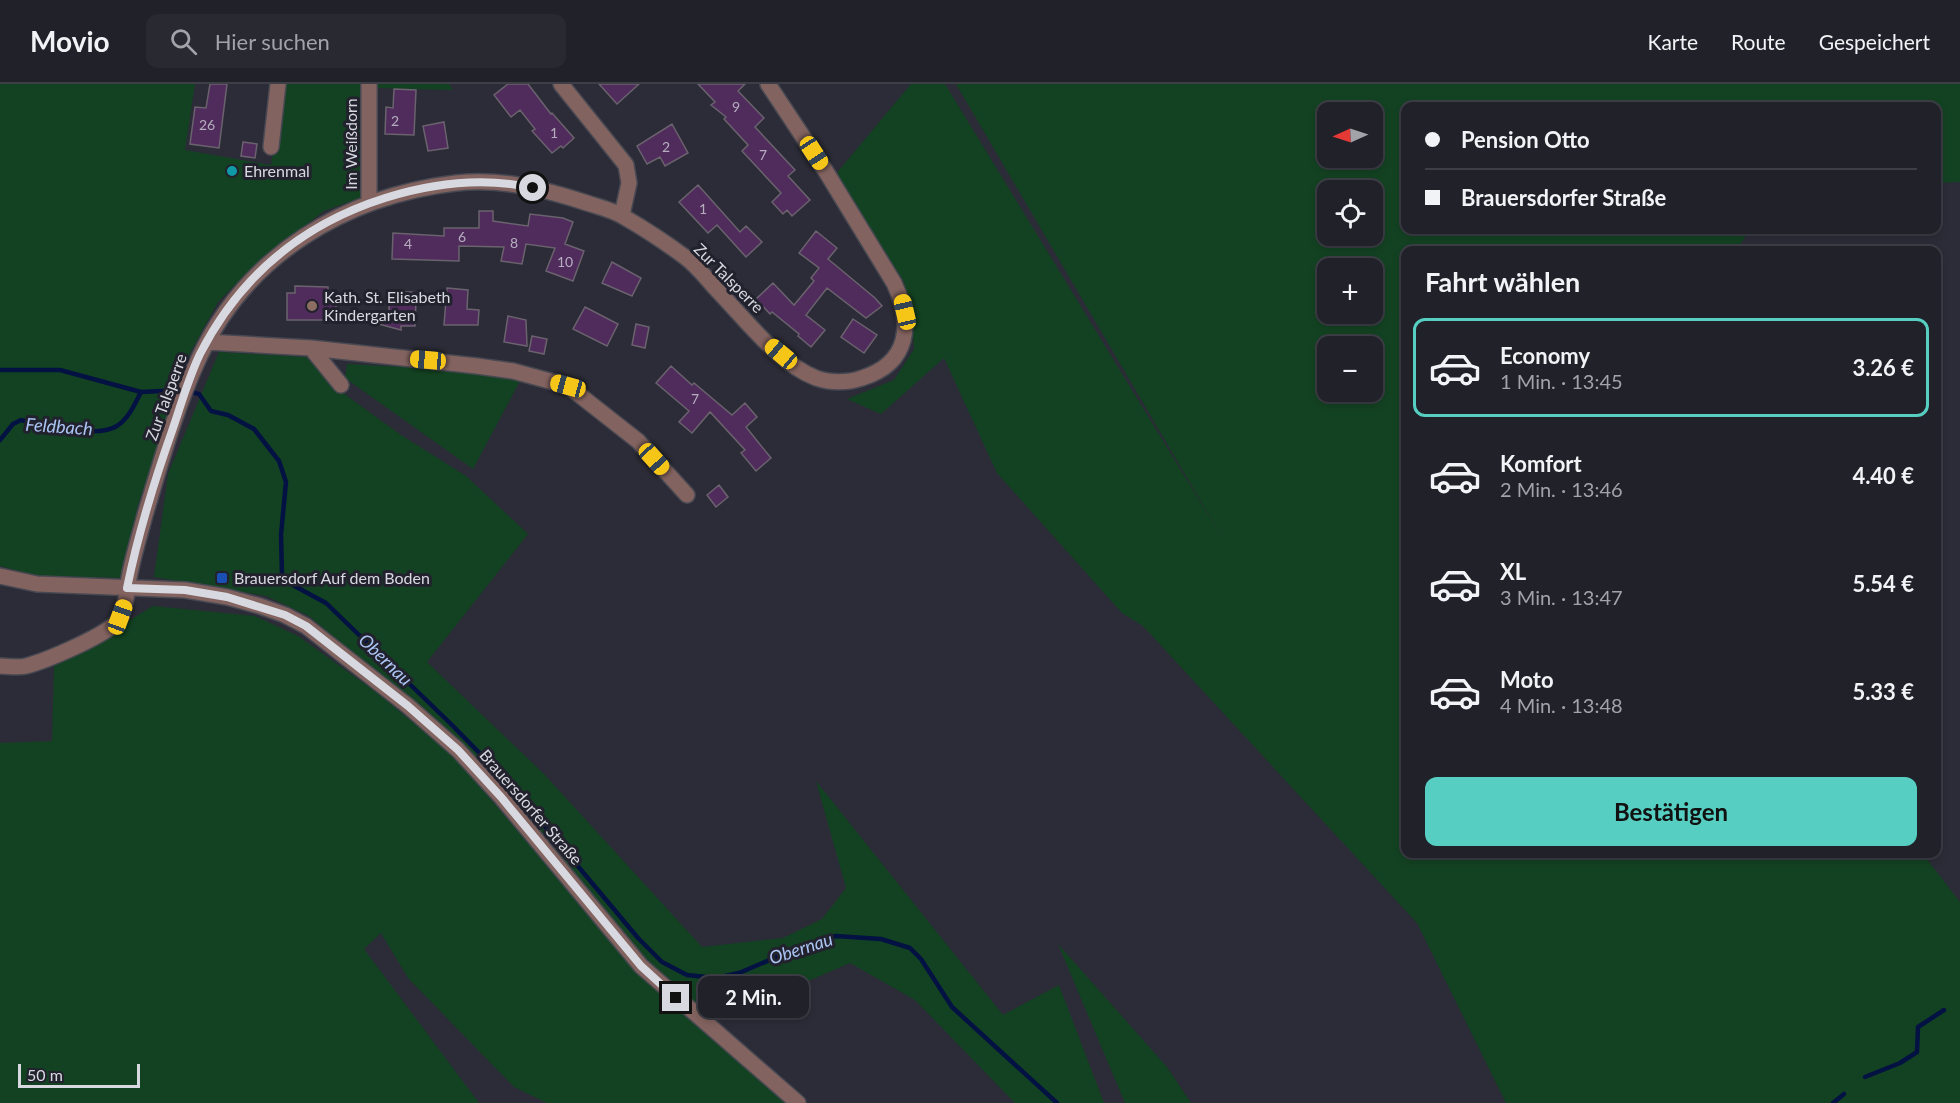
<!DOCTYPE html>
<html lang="de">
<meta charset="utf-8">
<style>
:root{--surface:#202129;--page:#282931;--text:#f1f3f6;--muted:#a2a3a8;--line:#3d3e46;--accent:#57cec2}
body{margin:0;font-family:Lato,sans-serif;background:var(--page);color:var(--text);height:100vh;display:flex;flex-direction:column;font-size:22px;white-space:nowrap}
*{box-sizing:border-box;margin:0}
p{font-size:20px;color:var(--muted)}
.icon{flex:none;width:33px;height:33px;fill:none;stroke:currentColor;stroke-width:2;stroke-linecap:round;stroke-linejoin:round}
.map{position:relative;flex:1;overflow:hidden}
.side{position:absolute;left:1401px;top:162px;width:540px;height:612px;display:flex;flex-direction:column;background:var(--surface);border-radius:12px;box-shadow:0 3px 9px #0003,0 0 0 2px var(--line)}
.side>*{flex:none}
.guide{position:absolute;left:1401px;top:18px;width:540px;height:132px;border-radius:12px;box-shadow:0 3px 9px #0003,0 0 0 2px var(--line);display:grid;align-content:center;height:132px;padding:0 24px;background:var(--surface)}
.needle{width:39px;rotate:267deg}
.controls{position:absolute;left:1317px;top:18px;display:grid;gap:12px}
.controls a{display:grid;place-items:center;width:66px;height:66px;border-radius:12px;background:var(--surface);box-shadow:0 3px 9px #0003,0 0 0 2px var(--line);font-size:30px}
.scale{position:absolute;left:18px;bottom:15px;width:122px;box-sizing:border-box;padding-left:6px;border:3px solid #d8d9e0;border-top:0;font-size:16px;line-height:21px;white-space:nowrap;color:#d8d9e0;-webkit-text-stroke:4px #21222d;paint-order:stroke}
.end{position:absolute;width:27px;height:27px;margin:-14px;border:8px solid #d8d9e0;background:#111;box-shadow:0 0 0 3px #111}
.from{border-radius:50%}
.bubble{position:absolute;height:42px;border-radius:12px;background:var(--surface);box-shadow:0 3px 9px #0003,0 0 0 2px var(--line);font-size:20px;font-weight:700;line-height:42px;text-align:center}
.car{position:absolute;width:18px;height:36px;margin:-18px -9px;border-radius:8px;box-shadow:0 0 4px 2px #0007;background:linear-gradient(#f5c518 24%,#345 0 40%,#f5c518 0 76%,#345 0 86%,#f5c518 0)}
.guide b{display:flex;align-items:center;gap:21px;height:57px;font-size:22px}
.guide b+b{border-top:2px solid var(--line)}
.guide i{width:15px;height:15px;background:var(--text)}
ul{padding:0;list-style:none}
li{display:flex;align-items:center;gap:18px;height:99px;margin:0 12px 9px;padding:0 12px;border:3px solid transparent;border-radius:12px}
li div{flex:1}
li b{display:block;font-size:22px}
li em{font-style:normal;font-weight:700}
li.current{border-color:var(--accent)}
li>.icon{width:54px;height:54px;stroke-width:1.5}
h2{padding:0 24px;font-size:27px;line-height:72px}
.primary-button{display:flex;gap:12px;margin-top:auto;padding:12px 24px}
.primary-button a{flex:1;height:69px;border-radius:12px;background:var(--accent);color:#111;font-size:24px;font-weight:700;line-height:69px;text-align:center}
header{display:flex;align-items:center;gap:36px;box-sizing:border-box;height:84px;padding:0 30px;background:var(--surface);border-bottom:2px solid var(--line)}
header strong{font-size:28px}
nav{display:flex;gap:33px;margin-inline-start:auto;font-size:21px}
.search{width:420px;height:54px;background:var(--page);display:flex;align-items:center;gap:15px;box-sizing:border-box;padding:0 21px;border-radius:12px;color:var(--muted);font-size:22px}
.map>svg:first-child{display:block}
.green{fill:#134222;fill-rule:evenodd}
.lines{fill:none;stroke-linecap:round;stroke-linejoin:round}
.stream{stroke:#031242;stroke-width:4.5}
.building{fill:#502c5d;stroke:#6a626d;stroke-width:1.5}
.minor-casing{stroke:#474852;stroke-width:18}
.minor{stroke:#83635f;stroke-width:15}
.route{stroke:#d8d9e0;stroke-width:8}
.culture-dot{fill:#0f9aa8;stroke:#21222d;stroke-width:2}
.education-dot{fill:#8d6e63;stroke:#21222d;stroke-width:2}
.transit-dot{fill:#1a4fb4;stroke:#21222d;stroke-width:2}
.labels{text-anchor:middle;stroke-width:6;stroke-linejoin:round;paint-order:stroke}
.number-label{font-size:14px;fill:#b6aebf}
.street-label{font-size:16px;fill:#d8d9e0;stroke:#21222d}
.poi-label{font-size:16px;fill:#d8d9e0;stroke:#21222d;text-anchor:start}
.water-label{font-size:18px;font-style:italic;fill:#acc5f5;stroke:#21222d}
</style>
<header>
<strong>Movio</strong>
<div class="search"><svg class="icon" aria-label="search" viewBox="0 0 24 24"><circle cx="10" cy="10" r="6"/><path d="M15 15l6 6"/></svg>Hier suchen</div>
<nav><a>Karte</a><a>Route</a><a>Gespeichert</a></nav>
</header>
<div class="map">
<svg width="1960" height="1019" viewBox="0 0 1960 1019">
<rect width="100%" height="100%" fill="#2b2c37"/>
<path class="green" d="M0 0H195L185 66 271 81 282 0H364L365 112 324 127 258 178 218 218 190 269 137 424 129 494 37 492 0 482Z
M377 0H449L453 6 377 4Z
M911 0H945L1223 455 956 0H1960V98L1937 99 1936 22H1406V146H1750L1736 166H1406V770H1923L1960 818V1019H1506L1417 839 1143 542 1122 529 997 389 944 274 881 330 847 315 894 296 914 265 912 236 904 198 836 90ZM1328 28H1372V74H1328ZM1328 106H1372V152H1328ZM1328 184H1372V230H1328ZM1328 262H1372V308H1328Z
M219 268 306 273 336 304 401 351 466 392 528 450 427 578 544 690 702 863 783 854 822 835 846 804 816 697 1003 931 1059 901 1104 1019H1015L915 916 850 879 716 937 644 873 474 671 309 532 266 512 154 493 168 390Z
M347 280 444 285 521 295 473 385 345 294Z
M153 522 255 532 298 552 376 608 455 673 635 886 786 1019H547L514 1003 408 894 381 849 364 865 479 1019H0V659L52 657 54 582Z
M1058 860 1167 983 1191 1019H1125Z"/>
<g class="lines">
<path class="stream" d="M0 286H60L141 308 182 306 199 310 211 327 228 331 254 345 279 377 286 398 281 451 282 492 287 498 326 519 451 640 505 695 638 854 662 878 687 891 716 894 739 889 805 861 836 852 881 855 910 864 921 875 952 923 1057 1019
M0 356 13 340 21 336C45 341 96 355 117 342 129 334 135 320 141 308
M1865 993 1900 979 1917 968 1918 943 1944 926
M1833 1019 1844 1010"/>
</g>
<path class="building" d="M210 0H227L219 64 190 60 195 23 206 24Z
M508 0H528L551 30 552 29 574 54 563 64 561 62 552 69 532 47 535 45 520 26 511 33 494 11Z
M599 0H639L617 20Z
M698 0H745L738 7 764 34 755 43 795 86 788 92 810 116 792 132 787 126 783 130 772 118 781 109 742 67 748 61 724 35 726 33 711 21 715 18Z
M394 5 416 6 414 51 385 50 386 23 393 24Z
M444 38 448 64 428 67 423 42Z
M672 40 688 69 665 82 660 73 647 80 637 62Z
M243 58 257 60 255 74 241 72Z
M698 101 740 148 746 142 762 158 746 173 717 141 708 149 679 118Z
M479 127H493V137L528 142 530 130 563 134 573 138 565 160 584 167 573 197 546 187 555 164 526 160 522 180 501 177 504 163 459 162V177L392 175 393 149 444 152V144H479Z
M816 147 837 164 828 175 875 214 882 222 866 234 827 204 806 231 825 246 811 263 798 252 799 250 772 228 770 230 756 215 773 199 794 221 814 197 811 194 819 184 799 169Z
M612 178 641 194 632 212 602 199Z
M295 202 328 203V209L336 210V236H287V209H295Z
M447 204 468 206 467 225 479 226 478 241H444Z
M389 208H412V216H416L415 242H401V246L352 233V229H389Z
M585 223 618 240 607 262 573 245Z
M508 232 526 236 527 262 504 258Z
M853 235 877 251 864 269 841 253Z
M636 240 649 243 645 264 632 261Z
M532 252 547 255 544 270 529 267Z
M671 282 692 301 694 299 732 331 745 319 757 333 746 343 771 374 756 387 741 369 745 366 710 328 692 349 679 338 689 327 656 299Z
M719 401 728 413 716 423 707 411Z"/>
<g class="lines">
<g class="minor-casing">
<path id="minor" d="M561 0 626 81 629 99 622 131
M271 63 278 0
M369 119V0
M207 258 311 264 477 282 513 287 568 302 638 357 687 411
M311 264 341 301
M0 492 37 500 185 506 227 513 260 522 285 531 306 542 408 622 458 666 501 713 641 882 798 1019
M0 582C8 582 18 584 26 582 45 577 111 550 120 534 127 521 127 503 130 489 134 469 140 450 145 431 161 378 176 323 199 274 247 170 346 112 456 99 502 94 544 105 587 119 599 123 613 126 624 133 645 145 666 159 685 173 697 182 707 195 717 206 745 235 778 279 816 294 830 299 848 299 862 294 910 279 913 239 894 199L825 86 768 0"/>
</g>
<use href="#minor" class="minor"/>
</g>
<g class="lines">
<path class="route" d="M533 104C484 93 433 99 385 114 303 140 240 192 200 270 188 295 181 321 172 347 154 398 138 450 127 504L185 506 227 513 285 531 306 542 408 622 458 666 501 713 641 882 676 914"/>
</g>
<circle class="culture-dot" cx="232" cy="87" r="6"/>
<circle class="education-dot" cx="312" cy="222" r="6"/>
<rect class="transit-dot" x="216" y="488" width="12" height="12" rx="3"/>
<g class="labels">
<g class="number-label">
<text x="736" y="28">9</text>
<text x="395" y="42">2</text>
<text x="207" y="46">26</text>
<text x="554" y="54">1</text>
<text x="666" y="68">2</text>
<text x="763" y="76">7</text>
<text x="703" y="130">1</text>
<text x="462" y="158">6</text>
<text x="514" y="164">8</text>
<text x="408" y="165">4</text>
<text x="565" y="183">10</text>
<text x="695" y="320">7</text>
</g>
<g class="street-label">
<text transform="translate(351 60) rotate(-90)" y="6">Im Weißdorn</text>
<text transform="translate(729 194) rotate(45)" y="6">Zur Talsperre</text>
<text transform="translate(166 313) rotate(-70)" y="6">Zur Talsperre</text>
<text transform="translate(531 723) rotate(49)" y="6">Brauersdorfer Straße</text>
</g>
<g class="poi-label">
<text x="244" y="93">Ehrenmal</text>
<text x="324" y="219">Kath. St. Elisabeth<tspan x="324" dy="18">Kindergarten</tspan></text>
<text x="234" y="500">Brauersdorf Auf dem Boden</text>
</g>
<g class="water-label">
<text transform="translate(59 343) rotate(4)" y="6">Feldbach</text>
<text transform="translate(385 576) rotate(44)" y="6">Obernau</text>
<text transform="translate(801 865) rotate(-18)" y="6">Obernau</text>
</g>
</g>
</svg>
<div class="controls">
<a><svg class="needle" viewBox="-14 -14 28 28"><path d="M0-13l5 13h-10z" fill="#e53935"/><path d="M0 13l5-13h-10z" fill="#a2a3a8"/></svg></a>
<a><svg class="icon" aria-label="locate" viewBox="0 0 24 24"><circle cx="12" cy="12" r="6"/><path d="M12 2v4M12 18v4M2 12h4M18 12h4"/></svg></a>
<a>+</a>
<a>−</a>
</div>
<div class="scale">50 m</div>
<i class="end from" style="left:533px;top:104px"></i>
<i class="end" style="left:676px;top:914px"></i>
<div class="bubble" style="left:698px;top:892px;width:111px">2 Min.</div>
<i class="car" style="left:814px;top:69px;rotate:147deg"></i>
<i class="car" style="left:905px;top:228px;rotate:347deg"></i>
<i class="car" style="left:781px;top:270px;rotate:310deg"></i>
<i class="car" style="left:428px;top:276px;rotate:275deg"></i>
<i class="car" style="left:568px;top:302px;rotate:285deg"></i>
<i class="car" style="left:654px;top:375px;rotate:138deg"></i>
<i class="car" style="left:120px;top:533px;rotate:20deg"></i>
<div class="guide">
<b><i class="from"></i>Pension Otto</b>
<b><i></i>Brauersdorfer Straße</b>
</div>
<section class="side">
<h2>Fahrt wählen</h2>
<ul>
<li class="current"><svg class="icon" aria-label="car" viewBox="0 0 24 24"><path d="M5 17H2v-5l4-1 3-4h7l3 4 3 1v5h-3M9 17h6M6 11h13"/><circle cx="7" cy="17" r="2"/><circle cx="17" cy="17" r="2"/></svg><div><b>Economy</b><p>1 Min. · 13:45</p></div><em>3.26 €</em></li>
<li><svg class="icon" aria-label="car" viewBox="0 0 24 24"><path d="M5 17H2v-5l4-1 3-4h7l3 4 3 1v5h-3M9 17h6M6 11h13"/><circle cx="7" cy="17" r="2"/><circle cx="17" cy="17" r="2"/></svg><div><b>Komfort</b><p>2 Min. · 13:46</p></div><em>4.40 €</em></li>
<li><svg class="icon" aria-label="car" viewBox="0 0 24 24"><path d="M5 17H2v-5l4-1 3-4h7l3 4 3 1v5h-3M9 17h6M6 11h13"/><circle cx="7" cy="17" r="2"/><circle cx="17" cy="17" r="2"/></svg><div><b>XL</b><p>3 Min. · 13:47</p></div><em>5.54 €</em></li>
<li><svg class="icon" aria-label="car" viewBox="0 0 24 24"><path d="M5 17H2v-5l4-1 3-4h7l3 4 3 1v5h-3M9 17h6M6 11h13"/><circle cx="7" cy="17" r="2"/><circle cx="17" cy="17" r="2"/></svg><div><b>Moto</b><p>4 Min. · 13:48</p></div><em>5.33 €</em></li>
</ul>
<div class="primary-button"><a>Bestätigen</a></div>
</section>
</div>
